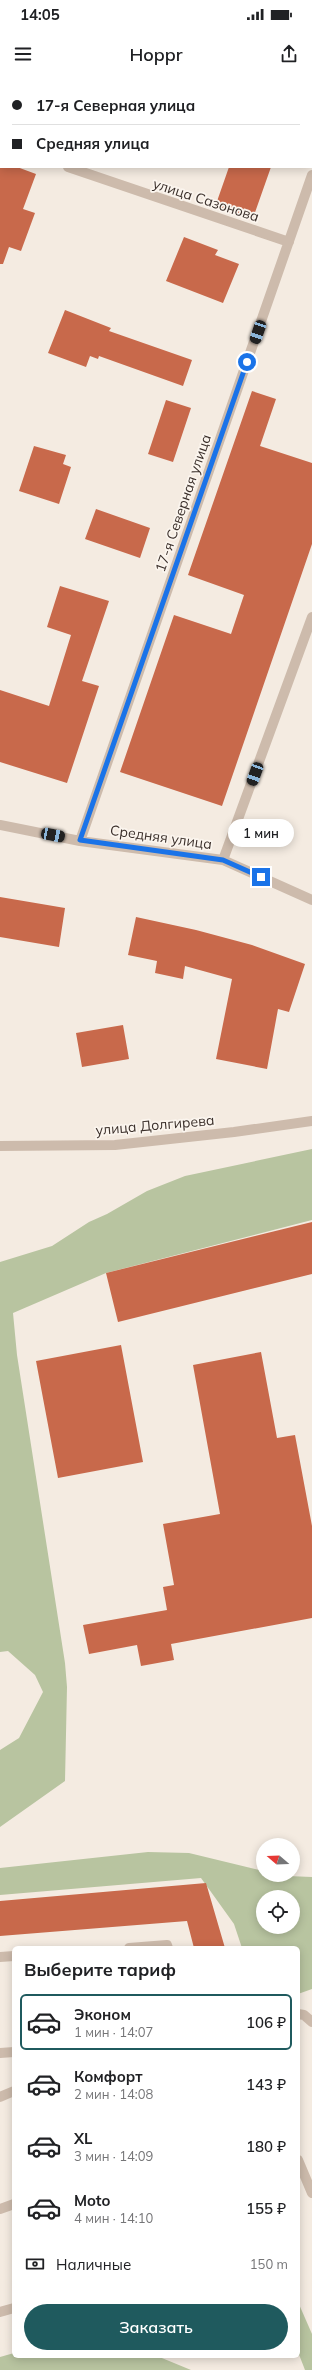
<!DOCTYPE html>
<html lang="ru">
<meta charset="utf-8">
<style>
:root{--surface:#fff;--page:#f6f6f6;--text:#202124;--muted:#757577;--line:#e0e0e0;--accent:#1f5a5e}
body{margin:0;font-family:Mulish,sans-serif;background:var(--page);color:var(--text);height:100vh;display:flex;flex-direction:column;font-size:15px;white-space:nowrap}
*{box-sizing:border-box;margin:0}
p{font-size:13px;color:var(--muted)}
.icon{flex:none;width:22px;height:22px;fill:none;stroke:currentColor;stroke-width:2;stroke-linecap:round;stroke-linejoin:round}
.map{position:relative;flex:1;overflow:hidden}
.drawer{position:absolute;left:12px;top:1866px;width:288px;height:412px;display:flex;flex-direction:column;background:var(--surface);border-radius:6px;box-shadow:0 2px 10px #0003}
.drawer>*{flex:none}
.hud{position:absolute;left:0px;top:0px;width:312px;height:88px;box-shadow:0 2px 10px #0003;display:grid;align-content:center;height:88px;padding:0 12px;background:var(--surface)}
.needle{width:26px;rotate:289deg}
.controls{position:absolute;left:256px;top:1758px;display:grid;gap:8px}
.controls a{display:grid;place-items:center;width:44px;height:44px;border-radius:50%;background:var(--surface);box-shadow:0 2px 10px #0003;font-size:20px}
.end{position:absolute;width:18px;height:18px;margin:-9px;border:5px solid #1a73e8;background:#fff;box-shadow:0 0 0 2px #fff}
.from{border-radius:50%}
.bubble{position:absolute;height:28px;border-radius:14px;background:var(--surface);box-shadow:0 2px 10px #0003;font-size:13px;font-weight:600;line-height:28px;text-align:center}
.car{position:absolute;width:12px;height:24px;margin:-12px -6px;border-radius:5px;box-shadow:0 0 3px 1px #0007;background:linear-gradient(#222 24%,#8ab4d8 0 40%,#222 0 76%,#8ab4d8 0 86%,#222 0)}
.hud b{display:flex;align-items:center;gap:14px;height:38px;font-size:15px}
.hud b+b{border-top:1px solid var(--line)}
.hud i{width:10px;height:10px;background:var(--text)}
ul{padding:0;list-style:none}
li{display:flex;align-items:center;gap:12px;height:56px;margin:0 8px 6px;padding:0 4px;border:2px solid transparent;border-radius:6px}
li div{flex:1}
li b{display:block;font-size:15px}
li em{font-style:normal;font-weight:600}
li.on{border-color:var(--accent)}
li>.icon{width:36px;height:36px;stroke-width:1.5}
h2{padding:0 12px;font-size:18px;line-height:48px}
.pay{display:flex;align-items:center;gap:10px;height:44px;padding:0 12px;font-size:15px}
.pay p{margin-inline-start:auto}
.cta{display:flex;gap:8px;margin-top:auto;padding:8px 12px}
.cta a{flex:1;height:46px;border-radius:24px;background:var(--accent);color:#fff;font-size:16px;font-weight:600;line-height:46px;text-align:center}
.status{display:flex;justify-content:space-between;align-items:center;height:28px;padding:0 20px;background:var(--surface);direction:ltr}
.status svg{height:11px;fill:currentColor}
header{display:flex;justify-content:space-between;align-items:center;height:52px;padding:0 12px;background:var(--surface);font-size:18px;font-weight:600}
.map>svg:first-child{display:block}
.green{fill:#b8c4a0;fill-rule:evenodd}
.building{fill:#c8694b}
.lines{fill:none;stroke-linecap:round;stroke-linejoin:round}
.minor{stroke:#cdbbac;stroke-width:10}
.route{stroke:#1a73e8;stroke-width:5}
.labels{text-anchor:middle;stroke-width:3.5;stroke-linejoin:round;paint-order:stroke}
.street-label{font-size:14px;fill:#3b302b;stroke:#fbf5ee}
</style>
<div class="status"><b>14:05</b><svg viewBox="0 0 49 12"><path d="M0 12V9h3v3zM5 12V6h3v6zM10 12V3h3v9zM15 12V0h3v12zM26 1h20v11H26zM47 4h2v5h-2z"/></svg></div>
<header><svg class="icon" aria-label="menu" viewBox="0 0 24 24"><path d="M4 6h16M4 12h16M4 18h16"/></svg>Hoppr<svg class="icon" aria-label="share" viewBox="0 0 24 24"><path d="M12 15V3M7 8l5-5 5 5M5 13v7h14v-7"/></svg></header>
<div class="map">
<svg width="312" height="2290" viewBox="0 0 312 2290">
<rect width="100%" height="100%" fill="#f4ebe1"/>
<path class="green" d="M312 1069V1140L106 1193 13 1233 17 1275 65 1583 67 1607 65 1701 0 1747V1670L19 1658 43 1612 35 1595 8 1571 0 1572V1182L52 1166 89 1142 107 1134 147 1111 185 1096Z
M148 1772 189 1773 263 1791V1795L312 1797V1909L298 1914V1868H242L234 1844 201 1798 0 1815V1788ZM263 1817H293V1847H263Z
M298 2222 312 2254V2290H305L298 2272Z
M14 2273V2276H157L191 2290H0V2277Z"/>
<path class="building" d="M0 81 1 87H17L36 94 23 129 35 133 21 171 9 167 3 184H0Z
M229 87H271L252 141 215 127Z
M184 157 218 170 215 175 239 184 223 223 166 201Z
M65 230 111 248 109 251 192 280 183 306 99 276 98 279 90 276 86 287 48 273Z
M252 311 276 319 260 366 312 383V464L222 726 120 692 174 535 231 554 244 515 188 495Z
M166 320 191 328 173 382 148 374Z
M34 366 66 375 63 384 71 387 59 424 19 411Z
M96 429 150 448 140 478 85 459Z
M60 506 109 521 82 601 99 606 67 703 0 682V610L49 626 71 555 47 547Z
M0 817 65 828 59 867 0 857Z
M136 837 196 850 252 865 305 884 289 932 278 929 267 989 216 979 232 899 185 886 183 899 155 893 157 881 128 875Z
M123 945 129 979 82 987 76 953Z
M312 1142V1194L118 1242 106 1193Z
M121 1265 143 1382 58 1398 36 1281Z
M261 1272 277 1358 295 1355 312 1446V1538L171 1564 174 1580 141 1586 137 1565 89 1574 83 1545 167 1530 163 1507 174 1505 163 1444 220 1434 193 1285Z
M206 1803 225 1868H194L187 1841 0 1856V1821Z"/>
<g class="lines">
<path class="minor" d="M0 62H1
M68 87 289 162
M0 745 80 761 223 780 312 820
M80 761 312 95
M223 780 312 537
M0 1066 115 1065 234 1052 312 1041
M129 1868 167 1865 168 1868
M0 1877 14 1876
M298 1934 304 1935 312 1942
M0 1973 14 1972
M0 2017 14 2011
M298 2080 312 2113
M0 2129 14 2124
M0 2232 14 2228"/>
</g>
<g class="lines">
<path class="route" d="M247 282 80 760 223 780 261 797"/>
</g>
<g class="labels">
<g class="street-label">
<text transform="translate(206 120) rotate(18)" y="5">улица Сазонова</text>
<text transform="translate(183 423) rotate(-71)" y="5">17-я Северная улица</text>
<text transform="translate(161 757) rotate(8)" y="5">Средняя улица</text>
<text transform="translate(155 1045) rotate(-5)" y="5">улица Долгирева</text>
</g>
</g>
</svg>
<div class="controls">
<a><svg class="needle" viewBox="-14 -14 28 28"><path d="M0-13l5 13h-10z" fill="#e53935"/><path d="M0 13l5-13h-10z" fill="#757577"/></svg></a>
<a><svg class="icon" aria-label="locate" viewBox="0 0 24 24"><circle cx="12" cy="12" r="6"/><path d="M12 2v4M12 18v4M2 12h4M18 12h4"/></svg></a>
</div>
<i class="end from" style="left:247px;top:282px"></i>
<i class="end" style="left:261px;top:797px"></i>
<div class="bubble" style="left:228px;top:739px;width:66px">1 мин</div>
<i class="car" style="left:258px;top:252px;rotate:199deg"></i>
<i class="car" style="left:255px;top:694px;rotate:200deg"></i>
<i class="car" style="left:53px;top:755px;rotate:101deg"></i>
<div class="hud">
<b><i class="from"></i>17-я Северная улица</b>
<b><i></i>Средняя улица</b>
</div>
<section class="drawer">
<h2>Выберите тариф</h2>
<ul>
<li class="on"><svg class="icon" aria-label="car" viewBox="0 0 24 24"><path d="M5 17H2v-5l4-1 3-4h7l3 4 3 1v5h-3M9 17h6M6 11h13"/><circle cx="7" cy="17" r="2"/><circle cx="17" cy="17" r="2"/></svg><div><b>Эконом</b><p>1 мин · 14:07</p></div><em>106 ₽</em></li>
<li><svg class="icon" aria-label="car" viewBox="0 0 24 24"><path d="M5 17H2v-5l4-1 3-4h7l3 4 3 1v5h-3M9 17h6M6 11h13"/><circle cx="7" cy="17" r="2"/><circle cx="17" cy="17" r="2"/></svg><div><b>Комфорт</b><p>2 мин · 14:08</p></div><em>143 ₽</em></li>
<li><svg class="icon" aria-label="car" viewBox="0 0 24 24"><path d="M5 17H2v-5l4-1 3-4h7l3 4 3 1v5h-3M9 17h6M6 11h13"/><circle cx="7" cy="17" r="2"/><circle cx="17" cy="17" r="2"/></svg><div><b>XL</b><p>3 мин · 14:09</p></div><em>180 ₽</em></li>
<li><svg class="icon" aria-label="car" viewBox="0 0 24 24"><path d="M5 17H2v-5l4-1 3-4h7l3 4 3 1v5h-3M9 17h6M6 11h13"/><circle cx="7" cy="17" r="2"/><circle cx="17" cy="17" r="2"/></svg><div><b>Moto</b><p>4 мин · 14:10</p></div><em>155 ₽</em></li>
</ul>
<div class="pay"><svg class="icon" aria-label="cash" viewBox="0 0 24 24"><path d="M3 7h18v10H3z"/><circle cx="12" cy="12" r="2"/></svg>Наличные<p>150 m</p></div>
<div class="cta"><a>Заказать</a></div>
</section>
</div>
